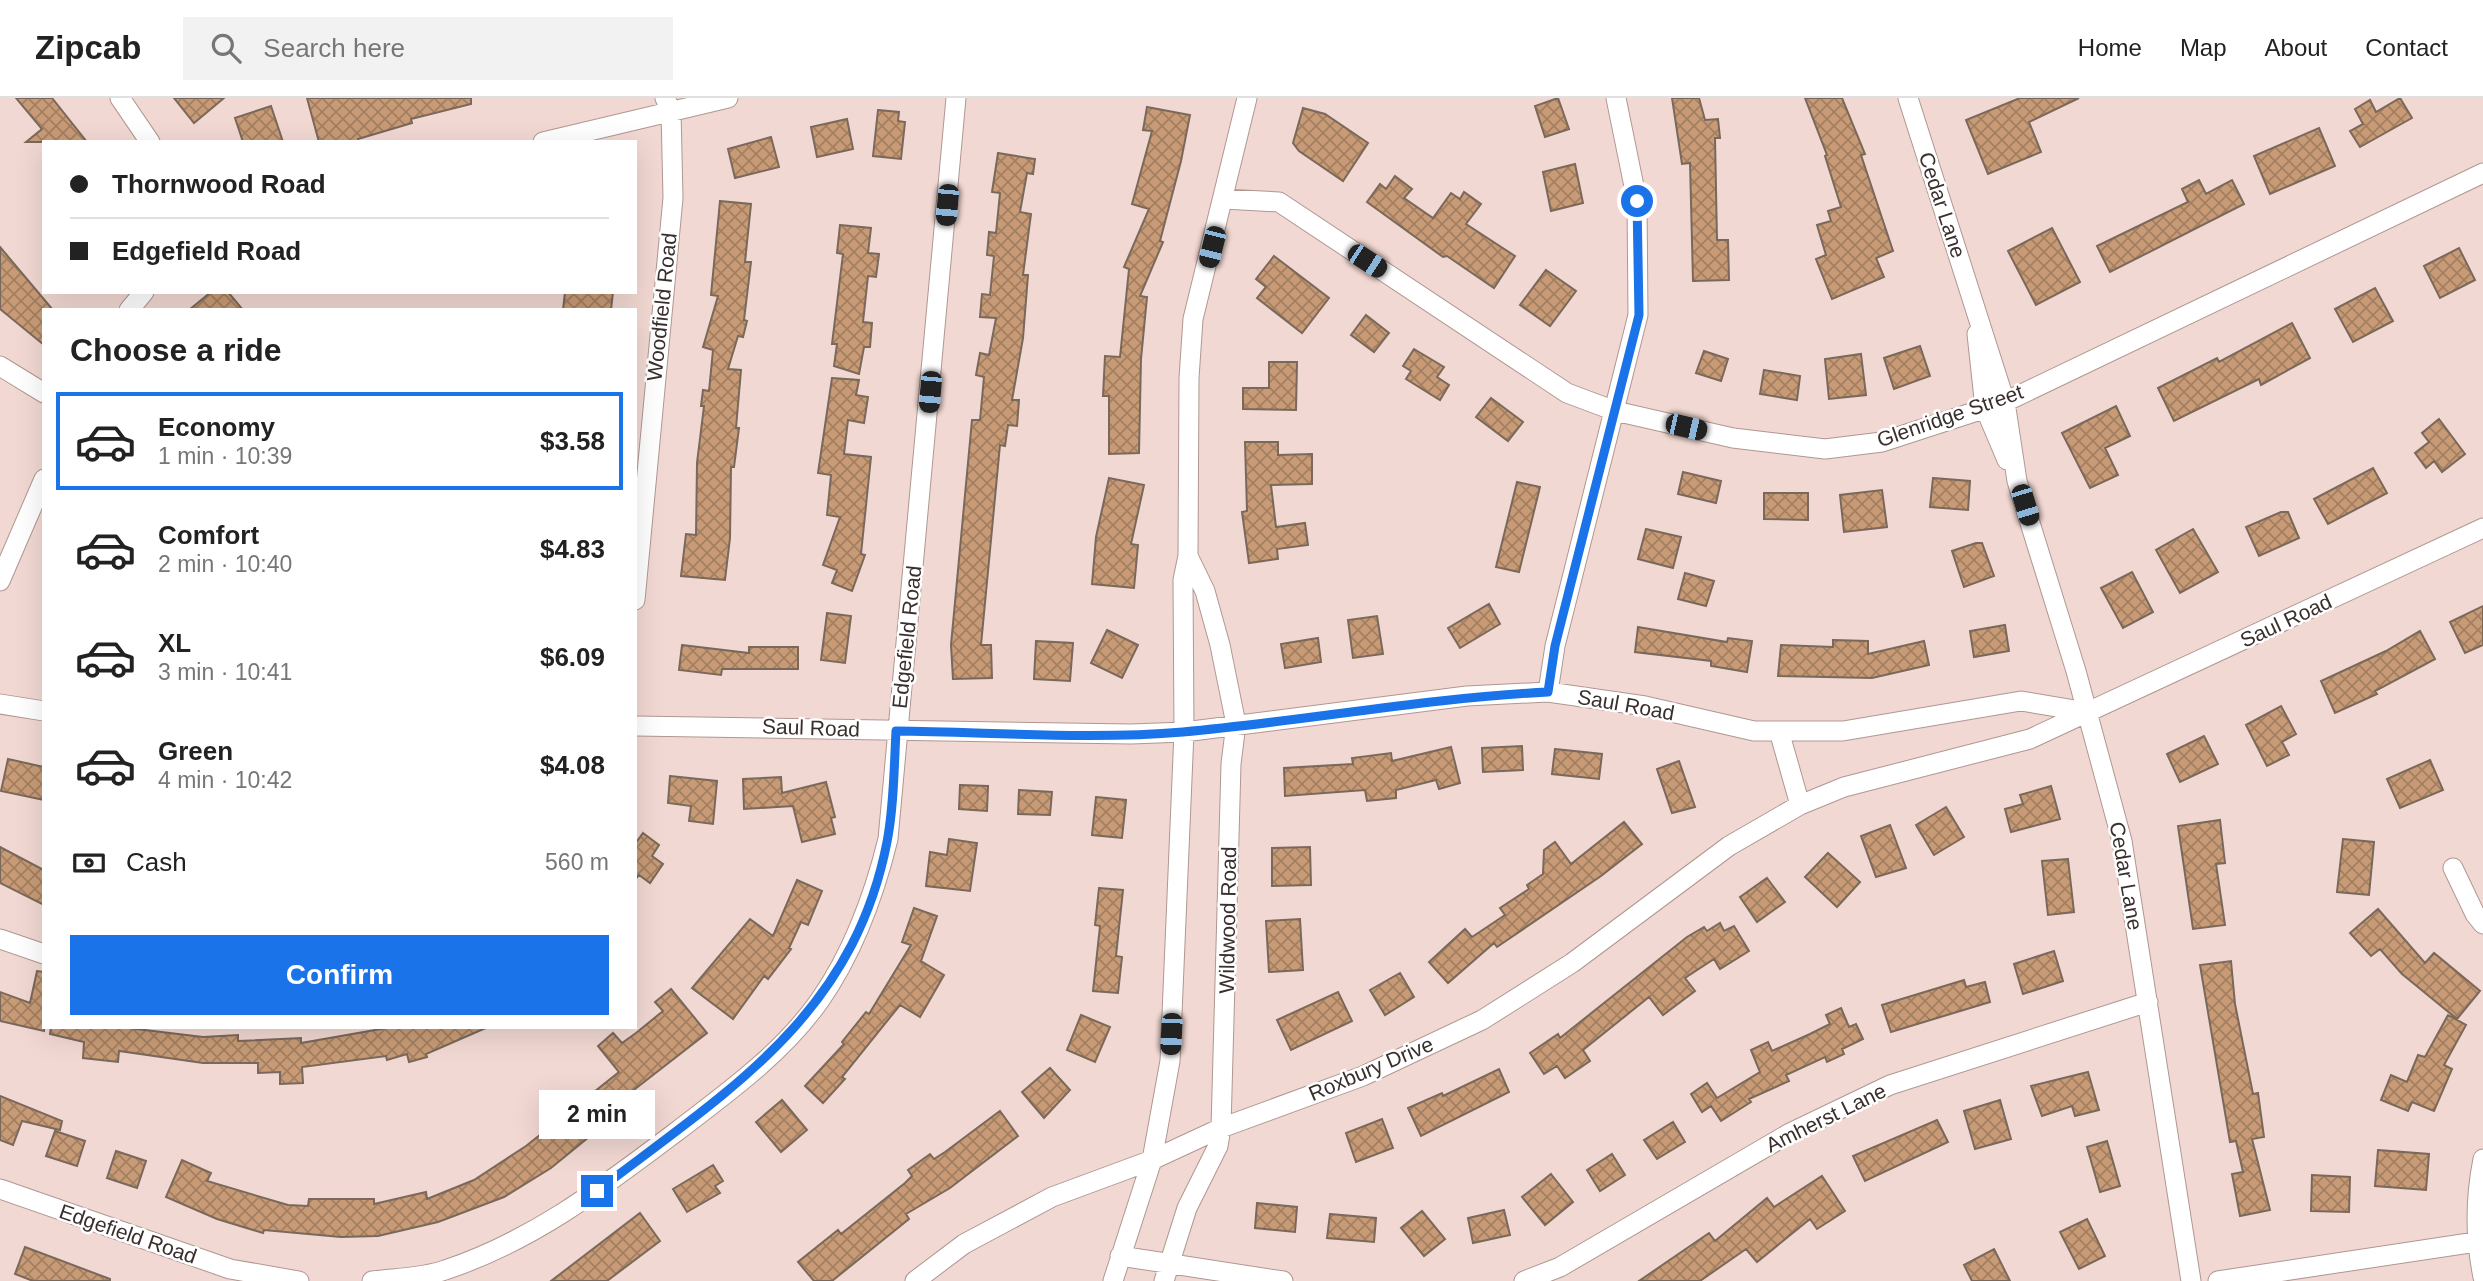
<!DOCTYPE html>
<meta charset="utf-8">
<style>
:root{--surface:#fff;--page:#f2f2f2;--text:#222;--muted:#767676;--line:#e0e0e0;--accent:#1a73e8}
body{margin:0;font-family:Arial,sans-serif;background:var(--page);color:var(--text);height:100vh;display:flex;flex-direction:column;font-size:26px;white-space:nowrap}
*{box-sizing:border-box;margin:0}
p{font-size:23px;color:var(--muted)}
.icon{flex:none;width:38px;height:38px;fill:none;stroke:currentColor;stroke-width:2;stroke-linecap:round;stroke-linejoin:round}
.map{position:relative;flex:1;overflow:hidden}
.details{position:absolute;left:42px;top:210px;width:595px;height:721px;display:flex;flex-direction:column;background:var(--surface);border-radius:0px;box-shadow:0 7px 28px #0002}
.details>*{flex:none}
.guide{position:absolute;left:42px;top:42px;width:595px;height:154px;border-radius:0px;box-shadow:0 7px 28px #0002;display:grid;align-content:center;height:154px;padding:0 28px;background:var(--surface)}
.end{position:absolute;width:32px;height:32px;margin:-16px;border:9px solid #1a73e8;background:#fff;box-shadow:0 0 0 4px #fff}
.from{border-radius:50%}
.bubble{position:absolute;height:49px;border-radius:0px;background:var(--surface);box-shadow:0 7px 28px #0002;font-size:23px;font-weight:700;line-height:49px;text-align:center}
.car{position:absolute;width:21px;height:42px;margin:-21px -10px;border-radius:9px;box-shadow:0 0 5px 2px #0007;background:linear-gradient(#222 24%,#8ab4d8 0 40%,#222 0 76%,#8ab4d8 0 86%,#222 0)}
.guide b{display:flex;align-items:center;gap:24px;height:66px;font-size:26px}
.guide b+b{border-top:2px solid var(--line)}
.guide i{width:18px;height:18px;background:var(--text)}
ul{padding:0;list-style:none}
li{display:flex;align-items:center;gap:21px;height:98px;margin:0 14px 10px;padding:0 14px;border:4px solid transparent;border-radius:0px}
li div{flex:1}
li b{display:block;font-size:26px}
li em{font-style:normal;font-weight:700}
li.selected{border-color:var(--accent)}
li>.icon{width:63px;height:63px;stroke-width:1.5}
h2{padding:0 28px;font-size:32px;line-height:84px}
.pay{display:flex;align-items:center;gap:18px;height:77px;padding:0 28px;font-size:26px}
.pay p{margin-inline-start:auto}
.button{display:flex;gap:14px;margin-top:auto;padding:14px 28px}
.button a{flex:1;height:80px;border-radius:0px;background:var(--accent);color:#fff;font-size:28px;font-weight:700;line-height:80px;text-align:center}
header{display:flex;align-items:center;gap:42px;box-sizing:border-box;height:98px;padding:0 35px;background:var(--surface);border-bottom:2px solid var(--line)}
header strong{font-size:33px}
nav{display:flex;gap:38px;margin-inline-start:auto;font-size:24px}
.search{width:490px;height:63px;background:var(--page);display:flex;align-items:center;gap:18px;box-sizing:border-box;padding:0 24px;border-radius:0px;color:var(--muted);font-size:26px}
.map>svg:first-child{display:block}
.building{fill:url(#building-cross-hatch);stroke:#7a685a;stroke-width:2}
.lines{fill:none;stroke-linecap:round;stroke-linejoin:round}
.minor-casing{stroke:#b09791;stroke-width:21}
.minor{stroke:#fff;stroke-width:19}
.route{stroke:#1a73e8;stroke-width:9}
.labels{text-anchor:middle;stroke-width:5;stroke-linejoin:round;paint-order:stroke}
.street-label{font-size:21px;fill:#392f2d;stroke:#fff}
</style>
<header>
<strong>Zipcab</strong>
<div class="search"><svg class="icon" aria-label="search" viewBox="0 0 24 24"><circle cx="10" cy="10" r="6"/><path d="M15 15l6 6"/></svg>Search here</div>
<nav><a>Home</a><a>Map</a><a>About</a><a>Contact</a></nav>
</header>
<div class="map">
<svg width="2483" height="1183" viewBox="0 0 2483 1183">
<defs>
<pattern id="building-cross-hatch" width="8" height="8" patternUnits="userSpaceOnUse" patternTransform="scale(1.75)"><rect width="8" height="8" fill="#c89b76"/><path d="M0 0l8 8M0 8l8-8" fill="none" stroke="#a37f61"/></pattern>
</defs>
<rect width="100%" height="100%" fill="#f2d8d2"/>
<path class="building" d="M16 0H52L87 44H26L42 31Z
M174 0H224L194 25Z
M307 0H471V6L411 21 412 25 358 41V44H319Z
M1558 0 1569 31 1545 39 1535 8Z
M1672 0H1699L1705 22 1718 21 1720 40H1715L1717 142H1728L1729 182 1693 183 1690 65 1682 66Z
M1805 0H1842L1865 56 1861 57 1893 153 1876 160 1884 179 1832 201 1816 161 1826 157 1817 127 1831 123 1828 113 1841 109 1825 58 1827 57Z
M2020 0H2079L2029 24 2041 54 1988 76 1966 22Z
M2400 0 2412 20 2360 49 2350 33 2363 26 2355 11 2370 2 2376 14Z
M271 8 283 44H243L235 20Z
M1147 9 1190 17 1181 63 1160 143 1163 144 1140 198 1147 199 1141 261 1139 355 1109 356V298H1103L1105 258 1120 259 1129 171 1124 169 1149 111 1132 106 1152 33 1143 32Z
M1303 10 1325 16 1368 45 1343 83 1299 53 1293 45Z
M878 12 899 14 898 23 905 24 901 61 873 58Z
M847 21 853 51 817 59 811 29Z
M2319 30 2335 68 2270 96 2254 58Z
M771 39 779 69 735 80 728 51Z
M998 55 1035 61 1033 76 1027 75 1020 114 1031 116 1023 177H1028L1023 240 1012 302H1019L1017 328 1008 327 1005 348 1000 347 981 547H991L992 580 953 581 951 547 972 322H980L984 279 976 277 980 255 989 257 996 220 980 219 982 196 990 197 994 158 987 157 989 134 996 135 1000 95 992 94Z
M1575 66 1583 105 1551 113 1543 74Z
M1395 78 1412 91 1404 100 1433 120 1451 95 1460 101 1464 94 1481 106 1466 126 1515 158 1494 190 1447 158 1443 159 1367 104 1380 86 1386 91Z
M2199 82 2206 96 2232 82 2244 106 2110 174 2097 148 2188 104 2182 91Z
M720 103 751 106 745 164H751L744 222 747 223 743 239 738 238 728 271 741 272 736 330H739L734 369H731L730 440 725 482 681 478 686 436 696 437 697 365 704 308H701L703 292 709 293 713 252 703 249 718 198 711 197Z
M840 127 871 130 868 155 879 156 876 179 868 178 863 224 872 225 870 249H864L859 276 834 268 837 246H832L843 156 837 155Z
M2052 130 2080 184 2036 207 2008 153Z
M0 149 53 212H44V247L0 211Z
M2459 150 2475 182 2440 200 2424 168Z
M1274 158 1329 200 1302 235 1257 200 1266 189 1256 181Z
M1546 172 1576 193 1550 228 1520 207Z
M2375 190 2393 223 2353 244 2335 211Z
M211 194H228L243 212H189Z
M565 194H613L611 212H563Z
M1366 217 1389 235 1374 254 1351 237Z
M2292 225 2310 260 2261 287 2259 281 2174 323 2158 290 2217 260 2219 264Z
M1920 248 1930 278 1894 291 1884 260Z
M1414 251 1444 269 1437 279 1449 287 1440 302 1406 281 1411 273 1403 268Z
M1704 253 1728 261 1721 283 1696 275Z
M1861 256 1866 297 1829 301 1825 261Z
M1269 264H1297L1296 312 1243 311V290H1269Z
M1764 272 1800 278 1797 302 1760 296Z
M832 280 859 282 856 297 868 299 864 325 848 322 844 356 871 359 861 456 865 457 852 493 832 485 837 472 823 467 840 419 827 417 831 377 818 375Z
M1491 300 1523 324 1508 343 1476 319Z
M2116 308 2130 338 2105 350 2118 377 2090 390 2062 335Z
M2439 321 2465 356 2442 374 2434 363 2426 370 2415 355 2429 344 2422 335Z
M1245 344H1278V357L1312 356V386L1271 387 1276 429 1305 425 1308 447 1277 451 1278 461 1249 465 1242 414 1247 413Z
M2373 370 2387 395 2328 426 2314 401Z
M1683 374 1721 383 1716 405 1678 396Z
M1109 380 1144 387 1131 446 1138 447 1134 490 1092 486 1096 439Z
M1933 380 1970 383 1968 412 1930 409Z
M1517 384 1540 389 1519 474 1496 469Z
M1882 392 1887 429 1844 434 1840 397Z
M1764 395H1808V422L1764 421Z
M2281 414H2288L2299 440 2259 458 2246 429Z
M1646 431 1681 439 1673 470 1638 461Z
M2193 431 2218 474 2180 495 2156 452Z
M1976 445H1982L1994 478 1964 489 1952 453Z
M2132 474 2153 514 2123 530 2101 490Z
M1685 475 1714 483 1706 508 1678 501Z
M1489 506 1500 526 1460 550 1448 530Z
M2483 508V547L2465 555 2450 524Z
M827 515 851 518 845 565 821 562Z
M1377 518 1383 556 1353 560 1348 522Z
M2005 527 2009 553 1974 559 1970 533Z
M1638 529 1727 544 1728 540 1752 543 1747 574 1711 568V563L1635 554Z
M1107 532 1138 547 1122 580 1091 565Z
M2420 533 2435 561 2375 593 2377 596 2335 615 2321 583 2386 553Z
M1318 540 1321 564 1285 570 1281 546Z
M1833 542 1868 543V556L1924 543 1929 567 1872 580 1778 578 1781 547 1833 549Z
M1036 543 1073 545 1070 583 1034 581Z
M682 547 749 555V549H798V571H722L721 577 679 572Z
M2281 608 2296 636 2282 644 2289 657 2267 668 2246 627Z
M2204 638 2218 666 2180 684 2167 656Z
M1522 648 1523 672 1483 674 1482 650Z
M1451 649 1460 685 1439 691 1436 682 1396 692V700L1367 703 1365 692 1285 698 1284 670 1353 666 1352 660 1391 655 1392 663Z
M1555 651 1602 656 1599 681 1552 676Z
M8 661 44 669V702L1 693Z
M2430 662 2443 692 2400 710 2387 681Z
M1679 663 1695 709 1672 715 1657 671Z
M670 678 717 683 713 726 689 723 691 708 668 705Z
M781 679 782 695 826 684 835 719 831 720 835 736 802 744 793 708 744 711 743 681Z
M960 687 988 688 987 713 959 711Z
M2051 688 2060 721 2011 734 2005 711 2023 706 2020 697Z
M1019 692 1052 694 1050 717 1018 716Z
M1096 699 1126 702 1122 740 1092 737Z
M1946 709 1964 739 1934 757 1916 727Z
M2220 722 2225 765 2216 766 2225 827 2193 831 2178 728Z
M1624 724 1642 746 1601 778 1497 849 1494 845 1448 885 1429 864 1465 831 1472 839 1505 817 1500 810 1529 791 1527 787 1543 776 1544 752 1555 744 1571 766Z
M1890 727 1906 770 1876 779 1861 738Z
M643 735 659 747 652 758 663 766 650 785 639 777 635 782V746Z
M949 741 977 745 970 793 926 788 930 754 947 757Z
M2343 741 2374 744 2369 797 2337 794Z
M0 749 44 772V807L0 785Z
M1310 749 1311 787 1272 788V750Z
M1828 755 1860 784 1837 809 1805 779Z
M2068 761 2074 814 2048 817 2042 763Z
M1767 780 1785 804 1757 824 1740 799Z
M797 782 822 793 808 827 801 824 789 850 791 851 768 881 764 878 733 921 692 890 750 821 773 838Z
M1099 790 1123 792 1116 858 1122 859 1118 895 1093 893 1100 828 1095 827Z
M914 810 937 818 921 863 944 877 920 919 900 907 842 979 845 981 823 1005 805 988 844 946 842 944 866 914 869 916 911 847 902 844Z
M2378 811 2425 865 2434 855 2480 893 2457 921 2402 876 2380 851 2371 858 2350 835Z
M1300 821 1303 872 1269 874 1266 823Z
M1720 825 1724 833 1734 828 1749 853 1720 871 1714 861 1685 880 1695 893 1663 917 1649 899 1583 952 1590 963 1565 980 1557 968 1544 976 1530 955 1558 936 1560 940 1687 839 1704 829 1707 833Z
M2054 853 2063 883 2023 896 2014 866Z
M2231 863 2235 906 2253 996 2258 995 2264 1039 2252 1041 2270 1112 2240 1118 2232 1076 2243 1074 2236 1043 2230 1044 2200 867Z
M37 873 44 874V933L0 923V894L30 905Z
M1400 875 1414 899 1385 917 1370 892Z
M1964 882 1966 889 1985 884 1990 904 1891 934 1882 907Z
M671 891 707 935 617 1005 621 1009 609 1018 611 1021 551 1070 504 1099 438 1124 378 1138 341 1139 264 1132 263 1135 217 1121 166 1099 182 1062 211 1075 207 1083 288 1107 308 1108 309 1101H374V1106L426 1094 427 1101 474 1082 526 1048 619 974 598 948 613 935 622 945 636 935 663 913 655 904Z
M1338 894 1352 923 1291 952 1277 922Z
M1841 910 1849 929 1856 926 1863 941 1842 951 1844 956 1827 964 1825 959 1786 977 1789 983 1749 1001 1751 1004 1721 1023 1711 1008 1702 1014 1691 996 1707 985 1717 1000 1760 974 1751 952 1768 944 1772 953 1810 936 1830 926 1826 917Z
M1081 917 1110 929 1095 964 1067 952Z
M2448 917 2466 927 2444 967 2452 971 2434 1013 2412 1004 2408 1013 2381 1002 2391 977 2407 984 2418 957 2425 959Z
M51 929H120L203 939 238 937V943L301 940V945L392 929H488L426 956 427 959 409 964 407 956 387 962 386 958 302 969 303 985 280 986V974L258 975V965H203L119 953 118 964 83 960 84 944 50 936Z
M1050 970 1070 992 1044 1020 1022 994Z
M1499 971 1509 994 1421 1038 1408 1010 1442 995 1443 998Z
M2088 974 2099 1012 2075 1018 2072 1008 2042 1018 2031 988Z
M0 998 62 1023 60 1032 22 1023 13 1047 0 1042Z
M782 1002 807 1032 781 1054 756 1024Z
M2000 1002 2011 1041 1975 1051 1964 1013Z
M1000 1013 1018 1038 950 1090 906 1116 909 1121 832 1183H814L798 1164 838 1132 841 1136 905 1085 912 1078 908 1072 930 1056 934 1061 945 1054Z
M1382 1021 1393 1050 1356 1064 1346 1035Z
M1937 1022 1948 1044 1865 1083 1853 1058Z
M1673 1024 1685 1044 1657 1061 1644 1042Z
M55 1033 85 1043 77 1068 46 1058Z
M2107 1043 2120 1088 2100 1094 2087 1049Z
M2378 1052 2429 1056 2426 1092 2375 1088Z
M116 1053 146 1063 137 1090 107 1080Z
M1612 1056 1625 1077 1600 1093 1587 1072Z
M713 1067 723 1083 715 1088 720 1095 687 1114 673 1091Z
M1551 1076 1573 1104 1545 1127 1522 1099Z
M2312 1077 2350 1079 2349 1114 2311 1113Z
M1822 1078 1845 1113 1817 1131 1810 1121 1757 1164 1746 1151 1700 1183H1639L1709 1135 1715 1143 1767 1100 1774 1109Z
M1257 1105 1297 1109 1295 1134 1255 1130Z
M1504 1112 1510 1137 1473 1145 1468 1120Z
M1422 1113 1445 1141 1424 1158 1401 1130Z
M640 1115 660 1143 607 1183H551Z
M1330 1116 1376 1120 1374 1144 1327 1140Z
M2087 1121 2105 1158 2079 1171 2060 1134Z
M25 1149 110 1181V1183H33L15 1176Z
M1994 1151 2010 1183H1972L1964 1167Z"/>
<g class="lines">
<g class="minor-casing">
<path id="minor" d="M120 0 150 44
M1908 0 2005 304 2017 383 2076 573 2122 743 2191 1183
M543 44 728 0
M1224 101 1279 104 1567 295 1615 313 1733 340 1825 351 1882 344 2005 304 2483 75
M129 212 144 194
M1977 236 1985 310 2007 362
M0 268 44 295
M0 483 44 381
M635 502 673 100 671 13 665 0
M1548 594 1555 548 1638 217 1637 103 1616 0
M0 606 44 613
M635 628 1131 636 1184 634 1467 598 1548 594 1645 608 1754 633H1843L2021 603 2087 614
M1779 633 1800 707
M2453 770 2475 816 2483 826
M0 841 44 856
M2483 1061C2475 1101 2475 1140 2483 1179
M0 1091 230 1171 299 1183
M1120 1158 1283 1183
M372 1183C395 1180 423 1180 445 1172 533 1143 603 1089 676 1034 727 995 783 955 820 902 854 853 874 798 888 741L956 0
M915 1183 964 1146 1052 1099 1152 1062 1221 1030 1363 978 1482 922 1572 865 1729 748 1800 707 1844 689 2030 641 2483 430
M1113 1183 1152 1062 1170 963 1184 634 1183 482 1188 458 1189 280 1193 221 1247 0
M1164 1183 1187 1110 1218 1048 1221 1030 1231 666 1236 626 1220 547 1205 493 1188 458
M1524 1183 1560 1169 1790 1035 1890 987 2148 904
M2218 1183 2476 1144"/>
</g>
<use href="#minor" class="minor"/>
</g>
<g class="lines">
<path class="route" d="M597 1093C728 993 853 918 887 744 894 708 894 669 896 633 991 634 1089 642 1183 634 1305 623 1425 600 1548 594L1555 548 1639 217 1637 103"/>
</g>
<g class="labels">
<g class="street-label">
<text transform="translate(1942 107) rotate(72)" y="7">Cedar Lane</text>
<text transform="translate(662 209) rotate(-84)" y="7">Woodfield Road</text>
<text transform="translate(1950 318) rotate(-19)" y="7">Glenridge Street</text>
<text transform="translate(2286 523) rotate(-25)" y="7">Saul Road</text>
<text transform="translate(907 539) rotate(-84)" y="7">Edgefield Road</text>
<text transform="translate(1626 607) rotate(10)" y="7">Saul Road</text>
<text transform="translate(811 630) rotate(2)" y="7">Saul Road</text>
<text transform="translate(2126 778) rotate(80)" y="7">Cedar Lane</text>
<text transform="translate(1228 822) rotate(-89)" y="7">Wildwood Road</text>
<text transform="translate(1371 971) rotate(-23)" y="7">Roxbury Drive</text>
<text transform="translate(1826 1020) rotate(-26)" y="7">Amherst Lane</text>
<text transform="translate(128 1136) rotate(19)" y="7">Edgefield Road</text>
</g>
</g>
</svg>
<i class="end from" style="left:1637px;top:103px"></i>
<i class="end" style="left:597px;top:1093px"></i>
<div class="bubble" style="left:539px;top:992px;width:116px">2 min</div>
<i class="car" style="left:947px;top:107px;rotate:185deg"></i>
<i class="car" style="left:1212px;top:149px;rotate:194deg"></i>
<i class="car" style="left:1367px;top:163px;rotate:123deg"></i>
<i class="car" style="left:930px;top:294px;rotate:185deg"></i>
<i class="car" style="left:1686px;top:329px;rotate:103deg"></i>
<i class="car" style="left:2025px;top:407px;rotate:163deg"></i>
<i class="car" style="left:1171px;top:936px;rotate:183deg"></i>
<div class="guide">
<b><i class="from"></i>Thornwood Road</b>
<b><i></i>Edgefield Road</b>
</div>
<section class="details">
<h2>Choose a ride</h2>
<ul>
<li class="selected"><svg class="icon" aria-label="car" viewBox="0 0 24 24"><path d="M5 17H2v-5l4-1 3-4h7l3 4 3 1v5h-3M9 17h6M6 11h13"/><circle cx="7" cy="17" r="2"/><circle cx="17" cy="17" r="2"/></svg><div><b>Economy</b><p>1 min · 10:39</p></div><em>$3.58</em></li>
<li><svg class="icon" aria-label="car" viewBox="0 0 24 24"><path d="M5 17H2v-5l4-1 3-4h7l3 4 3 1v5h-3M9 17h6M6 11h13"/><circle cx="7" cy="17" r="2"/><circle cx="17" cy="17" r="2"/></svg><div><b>Comfort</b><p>2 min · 10:40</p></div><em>$4.83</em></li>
<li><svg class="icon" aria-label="car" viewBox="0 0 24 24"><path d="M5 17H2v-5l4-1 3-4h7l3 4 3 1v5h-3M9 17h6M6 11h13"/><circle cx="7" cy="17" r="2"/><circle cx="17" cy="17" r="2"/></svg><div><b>XL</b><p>3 min · 10:41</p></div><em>$6.09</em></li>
<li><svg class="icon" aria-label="car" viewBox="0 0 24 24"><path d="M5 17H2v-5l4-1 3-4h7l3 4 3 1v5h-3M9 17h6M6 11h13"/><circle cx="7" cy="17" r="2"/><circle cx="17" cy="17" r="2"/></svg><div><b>Green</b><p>4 min · 10:42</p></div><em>$4.08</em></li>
</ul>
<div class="pay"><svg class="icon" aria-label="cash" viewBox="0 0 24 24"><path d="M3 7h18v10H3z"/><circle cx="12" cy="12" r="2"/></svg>Cash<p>560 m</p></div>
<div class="button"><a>Confirm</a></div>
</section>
</div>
